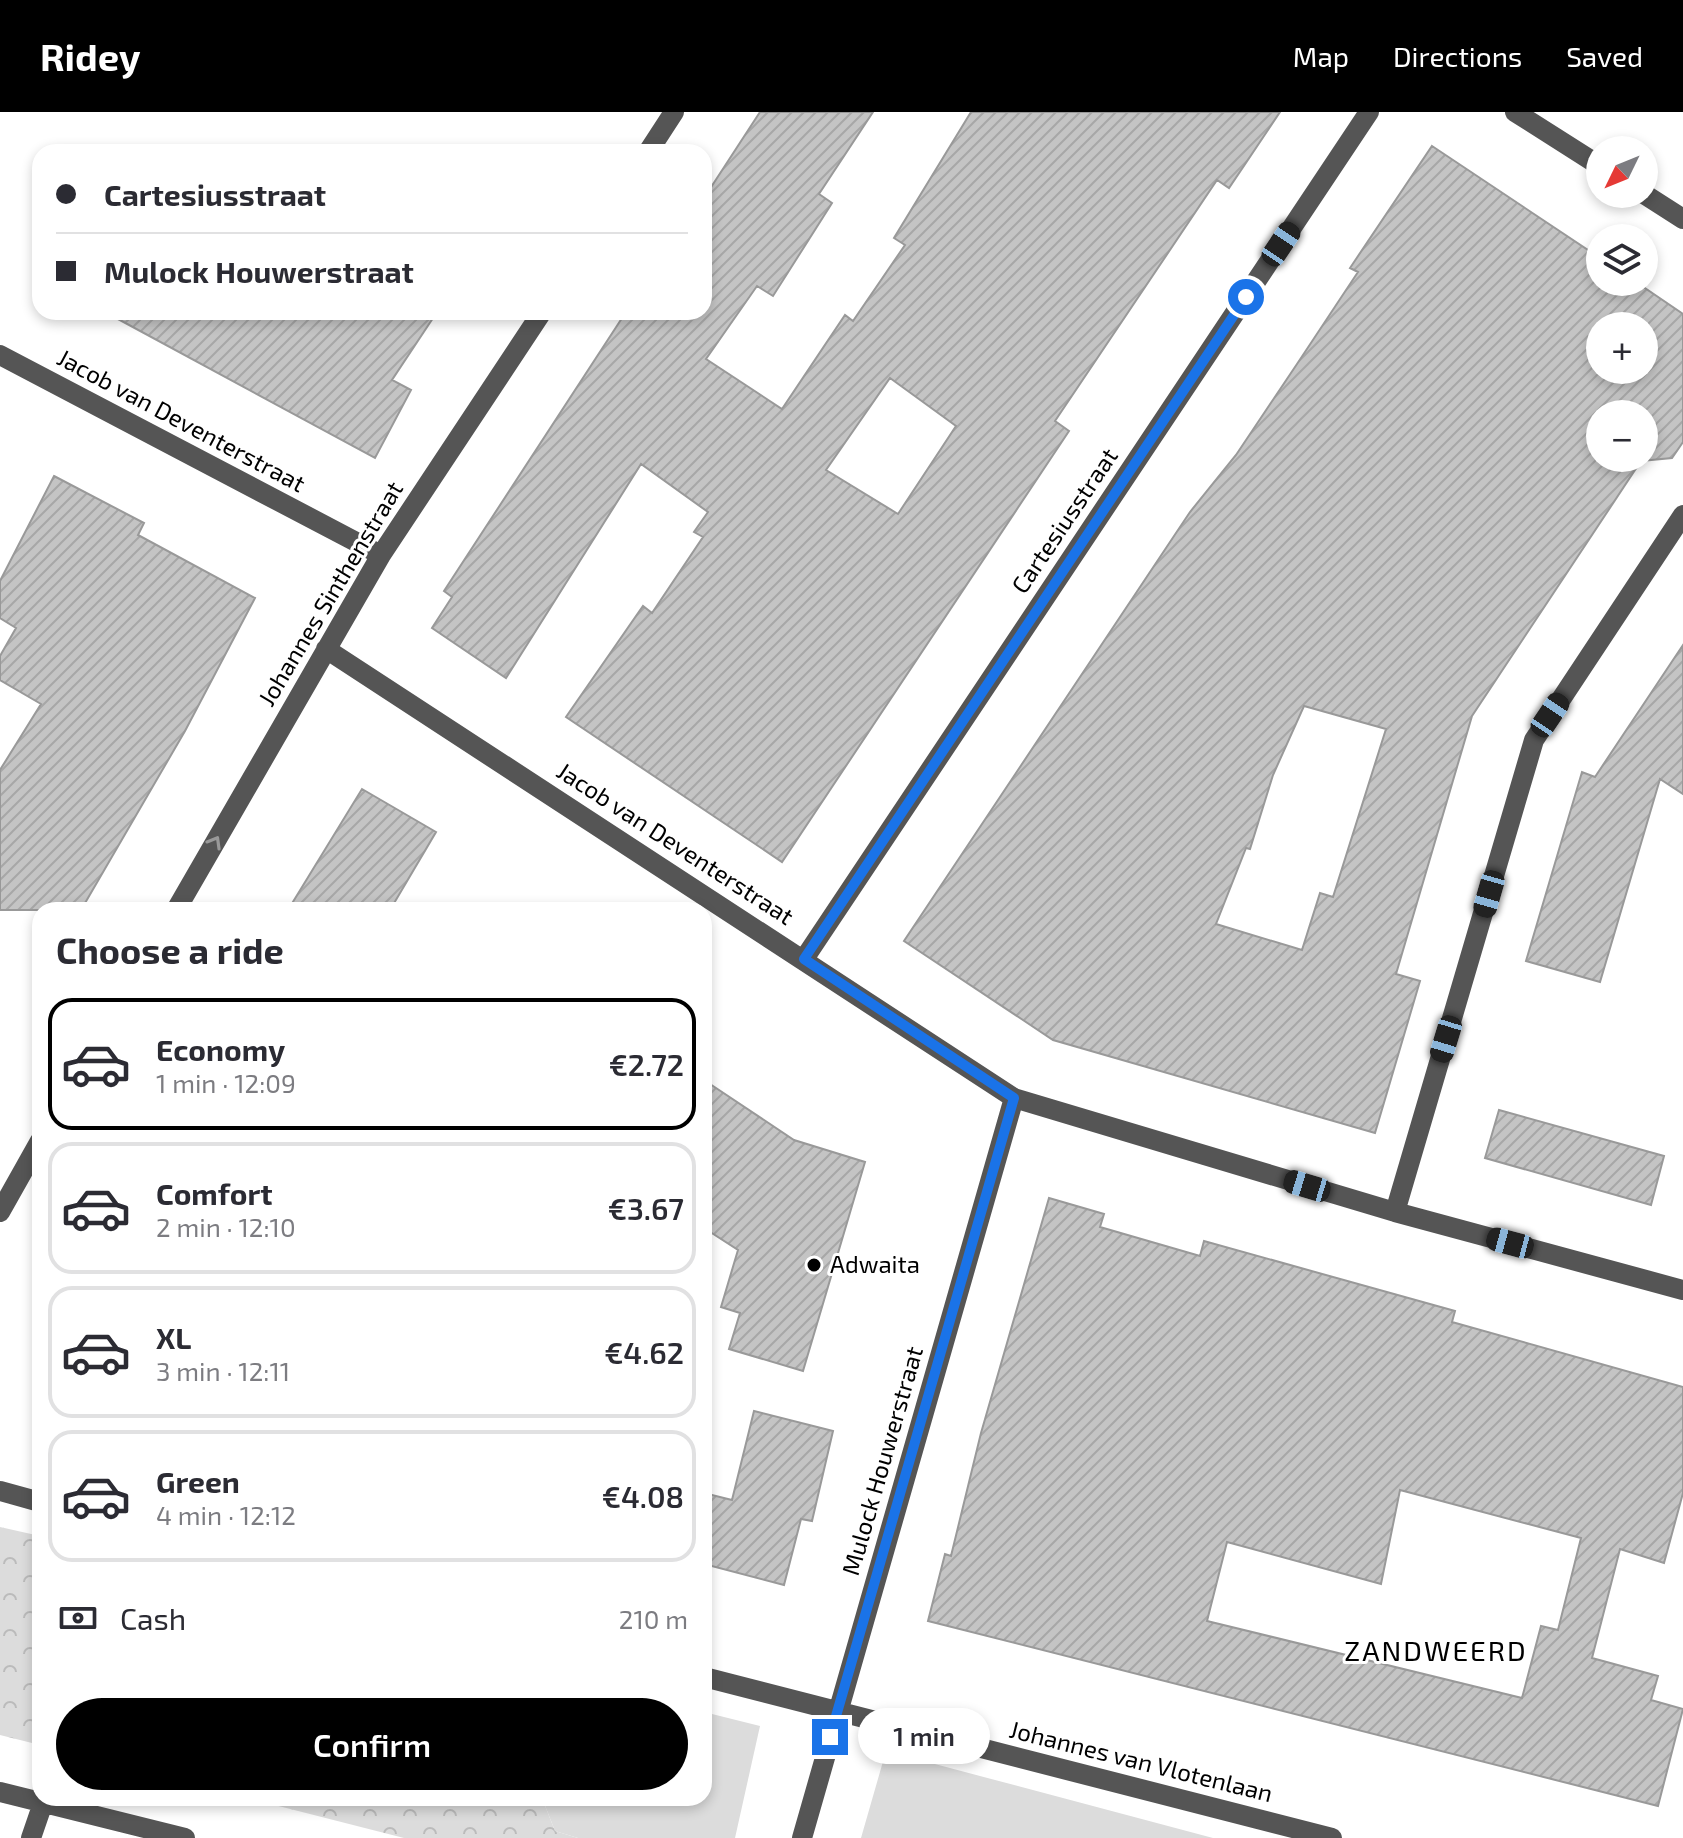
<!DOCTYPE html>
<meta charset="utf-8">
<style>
:root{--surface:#fff;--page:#f7f7f7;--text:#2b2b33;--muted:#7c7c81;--line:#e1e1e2;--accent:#000}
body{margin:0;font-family:"Exo 2",sans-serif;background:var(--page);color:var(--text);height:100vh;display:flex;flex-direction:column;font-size:30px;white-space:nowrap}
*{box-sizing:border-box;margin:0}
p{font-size:26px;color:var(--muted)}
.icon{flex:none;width:44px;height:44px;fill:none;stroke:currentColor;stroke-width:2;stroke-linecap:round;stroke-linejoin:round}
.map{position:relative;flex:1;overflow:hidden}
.sheet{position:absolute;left:32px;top:790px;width:680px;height:904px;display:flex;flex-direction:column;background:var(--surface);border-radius:24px;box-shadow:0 4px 12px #0003}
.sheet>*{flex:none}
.banner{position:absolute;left:32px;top:32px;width:680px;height:176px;border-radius:24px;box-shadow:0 4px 12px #0003;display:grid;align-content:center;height:176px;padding:0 24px;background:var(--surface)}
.needle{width:52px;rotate:227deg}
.tools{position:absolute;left:1586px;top:24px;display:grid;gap:16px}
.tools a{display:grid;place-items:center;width:72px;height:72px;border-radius:50%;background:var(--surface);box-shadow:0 4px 12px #0003;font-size:40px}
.end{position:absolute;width:36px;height:36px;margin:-18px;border:10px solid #1a73e8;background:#fff;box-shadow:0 0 0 4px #fff}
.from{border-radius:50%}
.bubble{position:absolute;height:56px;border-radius:28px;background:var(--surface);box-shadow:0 4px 12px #0003;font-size:26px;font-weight:600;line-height:56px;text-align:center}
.car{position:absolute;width:24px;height:48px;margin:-24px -12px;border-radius:10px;box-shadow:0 0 6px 2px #0007;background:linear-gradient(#222 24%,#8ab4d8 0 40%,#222 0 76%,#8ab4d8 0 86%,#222 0)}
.banner b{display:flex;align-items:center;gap:28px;height:76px;font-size:30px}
.banner b+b{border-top:2px solid var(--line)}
.banner i{width:20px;height:20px;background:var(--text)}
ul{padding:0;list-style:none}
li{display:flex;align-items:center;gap:24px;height:132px;margin:0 16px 12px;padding:0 8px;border:4px solid var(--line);border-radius:24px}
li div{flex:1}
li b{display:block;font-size:30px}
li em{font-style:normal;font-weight:600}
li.current{border-color:var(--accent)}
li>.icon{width:72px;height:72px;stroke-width:1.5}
h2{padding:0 24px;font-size:36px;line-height:96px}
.pay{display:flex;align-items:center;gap:20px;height:88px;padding:0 24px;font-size:30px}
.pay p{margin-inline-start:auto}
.cta{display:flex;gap:16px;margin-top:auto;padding:16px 24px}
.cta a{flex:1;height:92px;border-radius:48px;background:var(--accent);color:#fff;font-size:32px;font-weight:600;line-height:92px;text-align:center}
header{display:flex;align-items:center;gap:48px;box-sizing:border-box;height:112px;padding:0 40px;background:var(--accent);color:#fff}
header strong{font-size:38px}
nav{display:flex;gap:44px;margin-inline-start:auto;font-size:28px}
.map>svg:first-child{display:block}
.green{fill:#dcdcdc}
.forest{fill:url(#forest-crowns)}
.building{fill:url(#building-hatch);stroke:#999;stroke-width:2;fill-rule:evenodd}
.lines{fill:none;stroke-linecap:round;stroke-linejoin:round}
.minor{stroke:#555;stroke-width:20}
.oneway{stroke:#999}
.route{stroke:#1a73e8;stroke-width:10}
.poi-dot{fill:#000;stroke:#fff;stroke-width:3}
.labels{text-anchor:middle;stroke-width:6;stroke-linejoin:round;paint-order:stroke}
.street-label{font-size:24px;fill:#000;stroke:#fff}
.poi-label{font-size:24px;fill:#000;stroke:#fff;text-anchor:start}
.quarter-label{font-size:28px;letter-spacing:2px;fill:#000;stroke:#fff}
</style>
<header>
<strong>Ridey</strong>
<nav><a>Map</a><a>Directions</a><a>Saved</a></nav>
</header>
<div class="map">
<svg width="1683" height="1726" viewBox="0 0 1683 1726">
<defs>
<pattern id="forest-crowns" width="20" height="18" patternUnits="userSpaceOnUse" patternTransform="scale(2)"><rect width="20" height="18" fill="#dcdcdc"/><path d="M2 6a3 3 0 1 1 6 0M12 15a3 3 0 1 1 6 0" fill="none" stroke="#bbb"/></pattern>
<pattern id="building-hatch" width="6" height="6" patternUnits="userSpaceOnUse" patternTransform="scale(2)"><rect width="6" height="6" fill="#c4c4c4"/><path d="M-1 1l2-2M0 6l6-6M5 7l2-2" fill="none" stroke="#a7a7a7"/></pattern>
</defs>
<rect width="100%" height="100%" fill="#fff"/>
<path class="green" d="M704 1600 760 1614 735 1726H578L555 1719 542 1686H704Z
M886 1639 1213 1726H861Z"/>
<path class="forest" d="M0 1415 40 1424V1633L0 1623Z
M247 1686H542L555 1719 578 1726H404Z"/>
<path class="building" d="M760 0H873L819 82 832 91 773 184 757 174 706 247 782 297 845 203 853 209 905 133 894 126 971 0H1280L1229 76 1217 68 1055 309 1069 319 782 750 566 605 643 494 652 501 703 425 694 420 708 400 641 352 506 566 432 516 452 485 444 479 626 200H704V86ZM890 266 956 314 898 402 826 358Z
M1432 34 1600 146V170H1636L1683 202V330L1672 346 1641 349 1472 604 1396 862 1420 869 1375 1021 1053 928 904 829 1190 400 1236 343 1297 252 1358 160 1350 156ZM1600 214H1644V258H1600ZM1600 302H1644V346H1600ZM1304 594 1386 617 1333 785 1320 781 1302 838 1216 812 1246 736 1250 737 1273 663Z
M105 200H437L392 268 411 278 375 346Z
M54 364 144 411 138 423 255 486 185 619 81 798H0V658L41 592 0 568V544L16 516 0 506V469Z
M1683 533V682L1660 667 1600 870 1526 849 1582 660 1595 665Z
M362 677 436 720 390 798H288Z
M704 968 794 1028 865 1050 803 1259 729 1237 740 1201 721 1195 738 1138 704 1116Z
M1499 998 1664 1044 1651 1093 1485 1046Z
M1049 1086 1104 1102 1100 1115 1200 1144 1204 1129 1455 1199 1452 1210 1683 1275V1381L1664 1451 1620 1437 1592 1546 1658 1564 1651 1588 1683 1597 1658 1694 928 1509 945 1442 951 1444 981 1321ZM1400 1378 1581 1426 1558 1518 1541 1514 1522 1586 1207 1509 1227 1430 1381 1472Z
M754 1299 833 1319 812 1409 801 1407 784 1473 704 1452V1381L732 1388Z"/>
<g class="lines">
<path class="minor" d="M1515 0 1600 54
M648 40 674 0
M1644 82 1683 107
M0 243 381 443
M326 537 1014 986 1395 1100 1683 1178
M176 798 381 443 542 200
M804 847 1369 0
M0 1100 40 1029
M1395 1100 1534 628 1683 403
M0 1379 40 1390
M704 1565 1332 1726
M0 1680 185 1726
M31 1726 43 1691
M802 1726 1014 986"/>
</g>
<defs><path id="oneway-chevron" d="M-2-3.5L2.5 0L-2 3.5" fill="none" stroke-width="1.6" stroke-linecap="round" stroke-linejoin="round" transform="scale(2)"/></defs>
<use class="oneway" href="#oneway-chevron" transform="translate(215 730) rotate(-60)"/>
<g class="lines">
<path class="route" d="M830 1625 1014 986 804 847 1246 185"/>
</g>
<circle class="poi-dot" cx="814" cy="1153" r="8"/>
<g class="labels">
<g class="street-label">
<text transform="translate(181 309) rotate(28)" y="8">Jacob van Deventerstraat</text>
<text transform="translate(1065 409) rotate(-56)" y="8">Cartesiusstraat</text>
<text transform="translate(331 482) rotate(-59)" y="8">Johannes Sinthenstraat</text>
<text transform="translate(675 732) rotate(33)" y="8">Jacob van Deventerstraat</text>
<text transform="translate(883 1349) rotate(-74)" y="8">Mulock Houwerstraat</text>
<text transform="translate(1141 1650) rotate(14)" y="8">Johannes van Vlotenlaan</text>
</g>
<g class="poi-label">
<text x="830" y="1161">Adwaita</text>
</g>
<g class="quarter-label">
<text x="1436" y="1549">ZANDWEERD</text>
</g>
</g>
</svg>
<div class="tools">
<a><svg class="needle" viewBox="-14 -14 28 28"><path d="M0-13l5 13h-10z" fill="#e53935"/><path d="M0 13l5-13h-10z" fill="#7c7c81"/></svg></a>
<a><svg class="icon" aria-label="layers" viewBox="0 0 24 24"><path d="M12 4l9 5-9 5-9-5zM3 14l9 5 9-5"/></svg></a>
<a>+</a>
<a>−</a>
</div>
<i class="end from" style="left:1246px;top:185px"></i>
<i class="end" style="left:830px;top:1625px"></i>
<div class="bubble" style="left:858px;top:1596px;width:132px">1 min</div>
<i class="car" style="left:1281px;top:132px;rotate:34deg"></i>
<i class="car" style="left:1550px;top:603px;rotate:34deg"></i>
<i class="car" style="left:1489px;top:782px;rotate:196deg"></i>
<i class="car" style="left:1446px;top:927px;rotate:197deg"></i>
<i class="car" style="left:1307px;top:1074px;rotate:287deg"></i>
<i class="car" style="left:1510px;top:1131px;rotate:285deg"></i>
<div class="banner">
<b><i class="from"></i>Cartesiusstraat</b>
<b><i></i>Mulock Houwerstraat</b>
</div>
<section class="sheet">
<h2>Choose a ride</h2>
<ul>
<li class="current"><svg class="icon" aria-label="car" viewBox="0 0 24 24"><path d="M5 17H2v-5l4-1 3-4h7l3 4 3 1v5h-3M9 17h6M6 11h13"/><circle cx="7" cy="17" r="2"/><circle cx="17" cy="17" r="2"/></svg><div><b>Economy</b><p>1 min · 12:09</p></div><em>€2.72</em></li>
<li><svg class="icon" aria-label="car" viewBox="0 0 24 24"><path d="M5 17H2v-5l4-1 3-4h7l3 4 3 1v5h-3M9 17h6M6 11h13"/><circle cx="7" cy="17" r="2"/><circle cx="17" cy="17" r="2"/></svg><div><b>Comfort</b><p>2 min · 12:10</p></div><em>€3.67</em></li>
<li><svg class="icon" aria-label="car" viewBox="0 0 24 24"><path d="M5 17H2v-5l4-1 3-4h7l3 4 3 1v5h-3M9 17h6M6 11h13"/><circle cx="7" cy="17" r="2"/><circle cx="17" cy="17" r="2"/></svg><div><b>XL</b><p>3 min · 12:11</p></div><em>€4.62</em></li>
<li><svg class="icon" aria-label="car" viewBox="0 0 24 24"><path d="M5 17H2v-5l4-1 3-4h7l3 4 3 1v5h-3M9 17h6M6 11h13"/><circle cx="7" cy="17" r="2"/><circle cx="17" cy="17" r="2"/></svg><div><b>Green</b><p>4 min · 12:12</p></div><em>€4.08</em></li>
</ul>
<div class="pay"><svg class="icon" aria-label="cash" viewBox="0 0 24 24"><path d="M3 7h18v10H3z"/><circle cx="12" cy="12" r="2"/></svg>Cash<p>210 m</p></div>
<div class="cta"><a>Confirm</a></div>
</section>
</div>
